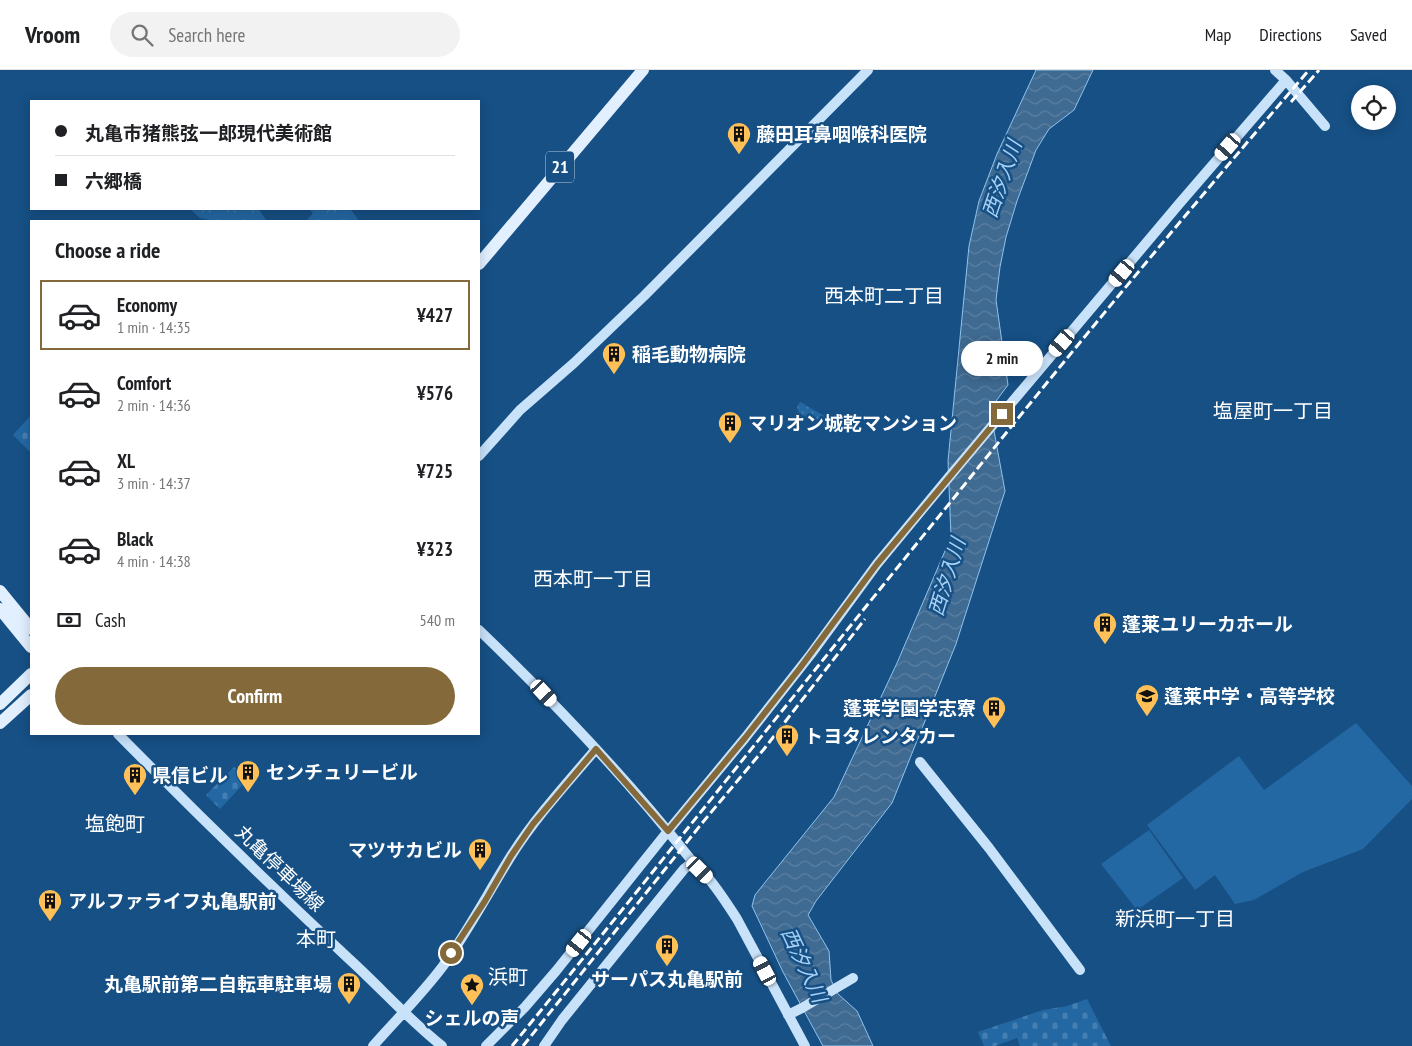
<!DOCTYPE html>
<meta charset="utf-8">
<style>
:root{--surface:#fff;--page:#f2f2f2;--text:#202124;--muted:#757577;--line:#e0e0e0;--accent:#84693b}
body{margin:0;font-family:"PT Sans Narrow","Noto Sans JP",sans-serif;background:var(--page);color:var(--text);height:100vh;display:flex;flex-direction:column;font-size:19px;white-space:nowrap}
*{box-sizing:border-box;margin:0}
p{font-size:16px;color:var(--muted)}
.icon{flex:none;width:28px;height:28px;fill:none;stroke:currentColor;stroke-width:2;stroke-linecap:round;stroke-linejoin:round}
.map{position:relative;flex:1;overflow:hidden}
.side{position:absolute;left:30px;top:150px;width:450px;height:515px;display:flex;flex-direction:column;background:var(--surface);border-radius:0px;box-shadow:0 2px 12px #0003}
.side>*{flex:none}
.banner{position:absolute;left:30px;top:30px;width:450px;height:110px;border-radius:0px;box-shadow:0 2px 12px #0003;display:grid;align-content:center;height:110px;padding:0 25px;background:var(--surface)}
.fabs{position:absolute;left:1351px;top:15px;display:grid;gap:10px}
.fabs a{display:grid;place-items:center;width:45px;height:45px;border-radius:50%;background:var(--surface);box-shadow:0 2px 12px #0003;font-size:25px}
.end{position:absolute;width:22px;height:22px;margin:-11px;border:6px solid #84693b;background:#fff;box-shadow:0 0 0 2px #fff}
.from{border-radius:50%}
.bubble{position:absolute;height:35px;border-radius:18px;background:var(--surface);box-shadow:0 2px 12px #0003;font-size:16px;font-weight:600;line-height:35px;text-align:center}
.car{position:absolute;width:15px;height:30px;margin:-15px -8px;border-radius:6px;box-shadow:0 0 4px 1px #0007;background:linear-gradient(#fff 24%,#345 0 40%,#fff 0 76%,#345 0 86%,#fff 0)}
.banner b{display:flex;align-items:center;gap:18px;height:48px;font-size:19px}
.banner b+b{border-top:1px solid var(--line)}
.banner i{width:12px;height:12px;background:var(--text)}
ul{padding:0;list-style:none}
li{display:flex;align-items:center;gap:15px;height:70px;margin:0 10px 8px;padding:0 15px;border:2px solid transparent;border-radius:0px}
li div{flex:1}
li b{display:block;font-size:19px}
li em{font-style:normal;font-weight:600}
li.on{border-color:var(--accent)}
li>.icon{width:45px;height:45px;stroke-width:1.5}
h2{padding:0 25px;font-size:22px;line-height:60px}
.pay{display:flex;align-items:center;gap:12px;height:55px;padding:0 25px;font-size:19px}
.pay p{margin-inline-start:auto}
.primary-button{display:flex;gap:10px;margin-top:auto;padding:10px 25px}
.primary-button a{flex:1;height:58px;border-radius:30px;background:var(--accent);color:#fff;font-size:20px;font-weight:600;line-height:58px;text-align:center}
header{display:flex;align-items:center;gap:30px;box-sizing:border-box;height:70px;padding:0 25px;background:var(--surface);border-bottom:1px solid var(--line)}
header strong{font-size:24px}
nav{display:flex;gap:28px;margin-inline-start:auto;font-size:18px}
.search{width:350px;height:45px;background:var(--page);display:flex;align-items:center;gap:12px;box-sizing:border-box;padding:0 18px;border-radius:28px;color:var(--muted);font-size:19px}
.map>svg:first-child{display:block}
.grass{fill:url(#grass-dots)}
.forest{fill:url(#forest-crowns)}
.cemetery{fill:url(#cemetery-stones)}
.pitch{fill:#2468a3}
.water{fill:url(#water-waves);stroke:#8dc4f0}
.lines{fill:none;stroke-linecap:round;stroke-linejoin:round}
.secondary{stroke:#c8e2fa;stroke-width:10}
.primary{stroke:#e1efff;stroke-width:12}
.rail{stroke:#fff;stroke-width:3;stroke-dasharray:9 4;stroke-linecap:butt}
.route{stroke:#84693b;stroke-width:6}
.labels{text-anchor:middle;stroke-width:5;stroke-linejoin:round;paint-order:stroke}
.shield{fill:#165085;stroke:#b9cada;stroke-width:1}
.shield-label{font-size:18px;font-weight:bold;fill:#fff}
.poi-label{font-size:19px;font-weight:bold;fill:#fff;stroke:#165085;text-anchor:start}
.street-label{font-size:19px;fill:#fff;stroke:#165085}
.water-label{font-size:20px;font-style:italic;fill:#a6d1f5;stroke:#165085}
.neighbourhood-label{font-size:20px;fill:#fff;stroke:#165085}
</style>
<header>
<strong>Vroom</strong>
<div class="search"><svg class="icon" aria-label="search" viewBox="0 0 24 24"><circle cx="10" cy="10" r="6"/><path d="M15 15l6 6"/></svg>Search here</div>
<nav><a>Map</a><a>Directions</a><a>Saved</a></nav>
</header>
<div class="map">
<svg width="1412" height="976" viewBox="0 0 1412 976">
<defs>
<pattern id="grass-dots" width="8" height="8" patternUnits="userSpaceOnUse" patternTransform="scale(1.25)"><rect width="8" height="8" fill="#2468a3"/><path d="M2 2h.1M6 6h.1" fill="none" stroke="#457fb1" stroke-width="1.8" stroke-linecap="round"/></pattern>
<pattern id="forest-crowns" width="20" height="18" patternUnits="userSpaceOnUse" patternTransform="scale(1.25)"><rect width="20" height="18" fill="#2468a3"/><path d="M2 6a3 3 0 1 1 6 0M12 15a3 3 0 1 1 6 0" fill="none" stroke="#457fb1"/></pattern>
<pattern id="cemetery-stones" width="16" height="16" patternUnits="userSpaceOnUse" patternTransform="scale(1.25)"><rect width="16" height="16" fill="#2468a3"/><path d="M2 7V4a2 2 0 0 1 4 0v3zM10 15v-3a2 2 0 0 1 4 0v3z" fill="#457fb1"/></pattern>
<pattern id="water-waves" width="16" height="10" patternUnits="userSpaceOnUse" patternTransform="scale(1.25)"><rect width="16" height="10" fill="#3f6a91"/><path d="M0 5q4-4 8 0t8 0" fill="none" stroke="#5c80a2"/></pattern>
</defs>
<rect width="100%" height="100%" fill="#165085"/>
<path class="grass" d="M800 332 840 355 836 360 830 362 799 343 797 337Z"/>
<path class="forest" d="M190 139H258L267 151H214L200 148Z
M309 139H350L358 149 356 151H306L313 143Z"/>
<path class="cemetery" d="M31 345V383L13 365Z
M234 697 248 709 220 739 206 725Z
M1087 929 1111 976H1020L1017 968 995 976H984L978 962 1043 940 1067 936Z"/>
<path class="pitch" d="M1356 653 1412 716V729L1363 779 1303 802 1254 830 1235 834 1215 805 1195 820 1147 755 1239 686 1264 720Z
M1149 760 1183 808 1137 840 1101 794Z"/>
<path class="water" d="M1036 0H1093L1074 40 1049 59 1036 80 1017 131 1006 167 1000 197 996 230 1008 315 990 339 1005 421 956 574 892 733 816 831 808 845 829 881 831 910 838 924 857 941 873 976H823L783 902 752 836 755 825 767 810 834 727 897 593 951 467 948 391 969 176 979 131 997 84Z"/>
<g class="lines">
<path class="secondary" d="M1275 0 1286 10 1325 56
M479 386 520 340 574 293 644 226 868 0
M479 560C553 631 624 705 688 786 694 794 702 801 709 809 719 821 728 835 737 849L805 976
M118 664C193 740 270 815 348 888 380 917 408 949 442 976
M920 692 989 778 1080 900
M788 945 802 938 853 908
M373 976C396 950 422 924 443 896 468 861 488 823 511 786 535 748 567 713 596 679
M486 976 525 937 556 901 668 761 745 668 811 584 877 494 949 407 1179 134 1286 10
M544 976 562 950 684 799 693 792"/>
<path class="primary" d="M479 194 643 0
M0 521 31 559
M0 539 31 577
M0 634 31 604
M0 653 31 625"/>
<path class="rail" d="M1291 32 1319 0
M512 976C660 794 805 611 953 429 1069 284 1188 141 1309 0
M523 976 703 752 764 679 865 549"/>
</g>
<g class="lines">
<path class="route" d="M451 883 485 831 511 786 533 754 596 679 668 761 745 668 800 598 877 494 1002 344"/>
</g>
<defs>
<g id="building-pin" transform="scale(1.25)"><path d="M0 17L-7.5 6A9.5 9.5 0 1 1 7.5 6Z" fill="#ffc057" stroke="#165085"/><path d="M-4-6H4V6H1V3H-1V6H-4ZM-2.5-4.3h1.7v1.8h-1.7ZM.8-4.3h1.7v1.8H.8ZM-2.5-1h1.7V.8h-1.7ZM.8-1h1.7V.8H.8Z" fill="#111"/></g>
<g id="school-pin" transform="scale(1.25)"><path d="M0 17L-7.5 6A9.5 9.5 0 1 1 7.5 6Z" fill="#ffc057" stroke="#165085"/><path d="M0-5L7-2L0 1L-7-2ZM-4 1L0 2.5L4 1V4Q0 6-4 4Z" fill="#111"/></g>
<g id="sight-pin" transform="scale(1.25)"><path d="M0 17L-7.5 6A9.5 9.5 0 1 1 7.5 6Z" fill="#ffc057" stroke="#165085"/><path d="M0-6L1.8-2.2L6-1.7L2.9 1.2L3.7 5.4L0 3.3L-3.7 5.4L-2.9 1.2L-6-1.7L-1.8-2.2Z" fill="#111"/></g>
</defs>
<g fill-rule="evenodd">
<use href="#building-pin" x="739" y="64"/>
<use href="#building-pin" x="614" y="284"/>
<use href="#building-pin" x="730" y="353"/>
<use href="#building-pin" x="1105" y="554"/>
<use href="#school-pin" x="1147" y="626"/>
<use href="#building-pin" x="994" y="638"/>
<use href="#building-pin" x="787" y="666"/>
<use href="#building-pin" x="248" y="702"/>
<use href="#building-pin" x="135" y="705"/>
<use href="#building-pin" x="480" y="780"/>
<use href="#building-pin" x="50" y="831"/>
<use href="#building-pin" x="667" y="876"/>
<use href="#building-pin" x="349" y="914"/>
<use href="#sight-pin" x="472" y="915"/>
</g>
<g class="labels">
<rect class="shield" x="546" y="81.5" width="28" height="31" rx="4"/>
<g class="shield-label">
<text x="560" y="103">21</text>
</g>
<g class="poi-label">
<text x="756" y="71">藤田耳鼻咽喉科医院</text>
<text x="632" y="291">稲毛動物病院</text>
<text x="748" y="360">マリオン城乾マンション</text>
<text x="1122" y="561">蓬莱ユリーカホール</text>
<text x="1164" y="633">蓬莱中学・高等学校</text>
<text x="976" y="645" text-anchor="end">蓬莱学園学志寮</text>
<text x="804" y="673">トヨタレンタカー</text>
<text x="266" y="709">センチュリービル</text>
<text x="152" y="712">県信ビル</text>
<text x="462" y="787" text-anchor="end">マツサカビル</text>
<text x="68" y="838">アルファライフ丸亀駅前</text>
<text x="667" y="916" text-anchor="middle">サーパス丸亀駅前</text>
<text x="332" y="921" text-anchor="end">丸亀駅前第二自転車駐車場</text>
<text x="472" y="955" text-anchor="middle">シェルの声</text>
</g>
<g class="street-label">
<text transform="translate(280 798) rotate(44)" y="7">丸亀停車場線</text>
</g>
<g class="water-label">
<text transform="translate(1002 109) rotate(-71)" y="7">西汐入川</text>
<text transform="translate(947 507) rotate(-73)" y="7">西汐入川</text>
<text transform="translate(804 895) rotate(65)" y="7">西汐入川</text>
</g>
<g class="neighbourhood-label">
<text x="884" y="233">西本町二丁目</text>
<text x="1273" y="348">塩屋町一丁目</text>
<text x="593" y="516">西本町一丁目</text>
<text x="115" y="761">塩飽町</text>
<text x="1175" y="856">新浜町一丁目</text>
<text x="316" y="876">本町</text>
<text x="508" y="914">浜町</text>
</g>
</g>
</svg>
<div class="fabs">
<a><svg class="icon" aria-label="locate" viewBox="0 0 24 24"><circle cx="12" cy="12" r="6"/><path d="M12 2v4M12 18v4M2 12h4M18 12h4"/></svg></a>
</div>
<i class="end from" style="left:451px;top:883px"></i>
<i class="end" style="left:1002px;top:344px"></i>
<div class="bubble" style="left:961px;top:271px;width:82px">2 min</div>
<i class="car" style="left:1228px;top:77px;rotate:221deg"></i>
<i class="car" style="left:1122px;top:203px;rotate:220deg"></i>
<i class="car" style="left:1062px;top:273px;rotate:221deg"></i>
<i class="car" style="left:544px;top:623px;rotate:137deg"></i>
<i class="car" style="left:700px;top:800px;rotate:135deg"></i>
<i class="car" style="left:579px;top:873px;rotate:219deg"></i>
<i class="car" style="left:765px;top:901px;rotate:332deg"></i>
<div class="banner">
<b><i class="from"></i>丸亀市猪熊弦一郎現代美術館</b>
<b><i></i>六郷橋</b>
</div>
<section class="side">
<h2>Choose a ride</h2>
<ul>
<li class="on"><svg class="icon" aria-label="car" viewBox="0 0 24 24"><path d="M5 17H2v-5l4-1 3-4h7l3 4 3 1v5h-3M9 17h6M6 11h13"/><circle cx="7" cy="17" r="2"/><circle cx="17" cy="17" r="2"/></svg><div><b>Economy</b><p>1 min · 14:35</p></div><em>¥427</em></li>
<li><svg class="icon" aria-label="car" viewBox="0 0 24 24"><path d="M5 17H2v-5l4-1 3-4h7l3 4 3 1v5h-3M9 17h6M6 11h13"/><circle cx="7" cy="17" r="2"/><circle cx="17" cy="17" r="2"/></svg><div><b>Comfort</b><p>2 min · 14:36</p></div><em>¥576</em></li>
<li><svg class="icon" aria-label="car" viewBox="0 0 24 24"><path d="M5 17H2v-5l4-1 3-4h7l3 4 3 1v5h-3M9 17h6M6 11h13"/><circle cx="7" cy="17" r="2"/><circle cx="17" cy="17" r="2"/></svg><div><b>XL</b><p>3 min · 14:37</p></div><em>¥725</em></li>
<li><svg class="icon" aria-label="car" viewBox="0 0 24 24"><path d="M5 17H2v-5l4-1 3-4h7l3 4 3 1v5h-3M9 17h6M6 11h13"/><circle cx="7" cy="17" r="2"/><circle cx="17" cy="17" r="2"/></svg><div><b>Black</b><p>4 min · 14:38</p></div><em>¥323</em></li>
</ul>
<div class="pay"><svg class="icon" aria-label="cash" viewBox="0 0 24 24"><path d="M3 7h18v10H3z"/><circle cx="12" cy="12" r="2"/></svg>Cash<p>540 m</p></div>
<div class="primary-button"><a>Confirm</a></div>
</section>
</div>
